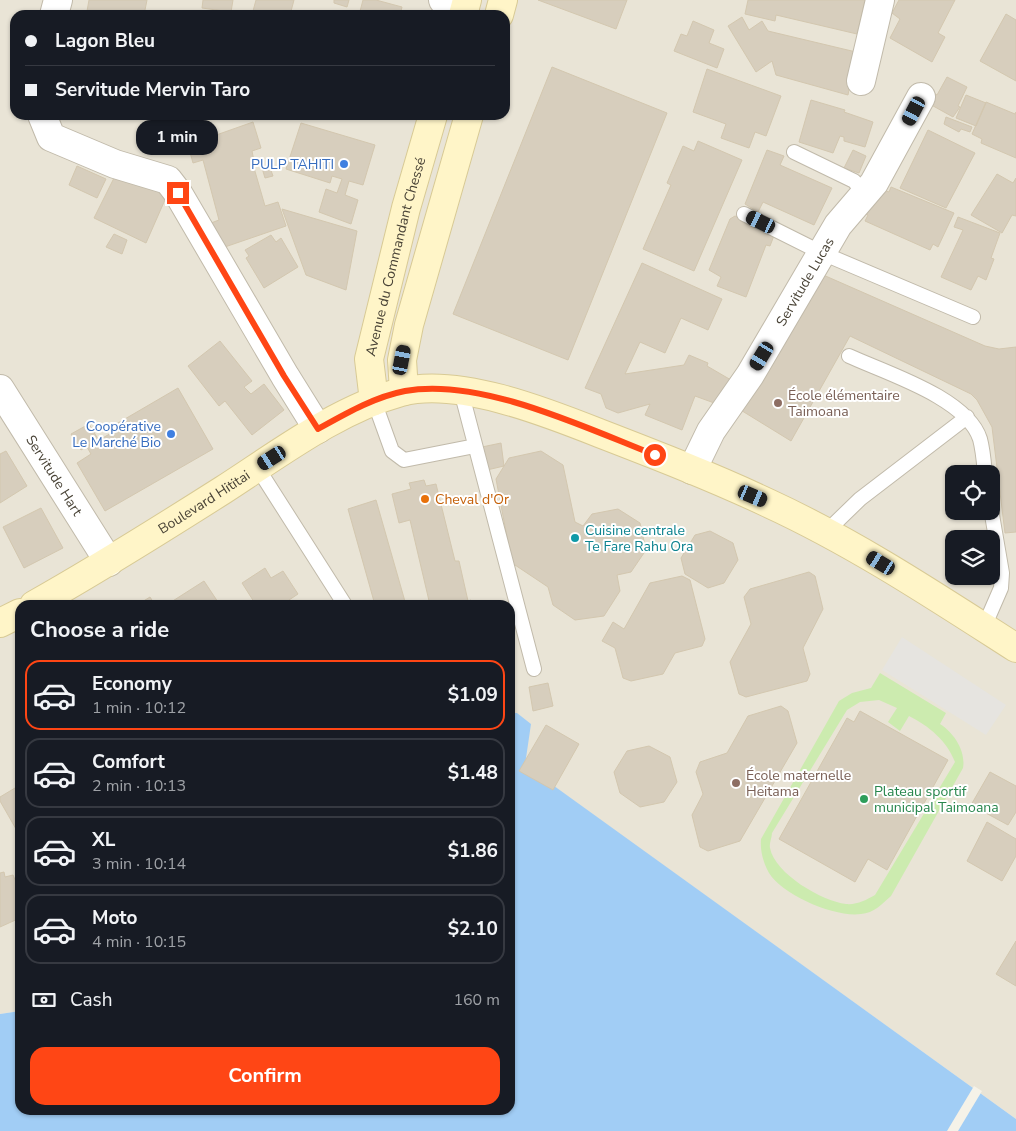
<!DOCTYPE html>
<meta charset="utf-8">
<style>
:root{--surface:#171b24;--page:#242831;--text:#f1f3f6;--muted:#9ea1a6;--line:#363941;--accent:#ff4615}
body{margin:0;font-family:"Nunito Sans",sans-serif;background:var(--page);color:var(--text);height:100vh;display:flex;flex-direction:column;font-size:19px;white-space:nowrap}
*{box-sizing:border-box;margin:0}
p{font-size:16px;color:var(--muted)}
.icon{flex:none;width:28px;height:28px;fill:none;stroke:currentColor;stroke-width:2;stroke-linecap:round;stroke-linejoin:round}
.map{position:relative;flex:1;overflow:hidden}
.details{position:absolute;left:15px;top:600px;width:500px;height:515px;display:flex;flex-direction:column;background:var(--surface);border-radius:15px;box-shadow:0 1px 4px #0004}
.details>*{flex:none}
.hud{position:absolute;left:10px;top:10px;width:500px;height:110px;border-radius:15px;box-shadow:0 1px 4px #0004;display:grid;align-content:center;height:110px;padding:0 15px;background:var(--surface)}
.fabs{position:absolute;left:945px;top:465px;display:grid;gap:10px}
.fabs a{display:grid;place-items:center;width:55px;height:55px;border-radius:10px;background:var(--surface);box-shadow:0 1px 4px #0004;font-size:25px}
.end{position:absolute;width:22px;height:22px;margin:-11px;border:6px solid #ff4615;background:#fff;box-shadow:0 0 0 2px #fff}
.from{border-radius:50%}
.bubble{position:absolute;height:35px;border-radius:15px;background:var(--surface);box-shadow:0 1px 4px #0004;font-size:16px;font-weight:700;line-height:35px;text-align:center}
.car{position:absolute;width:15px;height:30px;margin:-15px -8px;border-radius:6px;box-shadow:0 0 4px 1px #0007;background:linear-gradient(#222 24%,#8ab4d8 0 40%,#222 0 76%,#8ab4d8 0 86%,#222 0)}
.hud b{display:flex;align-items:center;gap:18px;height:48px;font-size:19px}
.hud b+b{border-top:1px solid var(--line)}
.hud i{width:12px;height:12px;background:var(--text)}
ul{padding:0;list-style:none}
li{display:flex;align-items:center;gap:15px;height:70px;margin:0 10px 8px;padding:0 5px;border:2px solid var(--line);border-radius:15px}
li div{flex:1}
li b{display:block;font-size:19px}
li em{font-style:normal;font-weight:700}
li.current{border-color:var(--accent)}
li>.icon{width:45px;height:45px;stroke-width:1.5}
h2{padding:0 15px;font-size:22px;line-height:60px}
.pay{display:flex;align-items:center;gap:12px;height:55px;padding:0 15px;font-size:19px}
.pay p{margin-inline-start:auto}
.cta{display:flex;gap:10px;margin-top:auto;padding:10px 15px}
.cta a{flex:1;height:58px;border-radius:15px;background:var(--accent);color:#fff;font-size:20px;font-weight:700;line-height:58px;text-align:center}
.map>svg:first-child{display:block}
.residential{fill:#e9e4d6;fill-rule:evenodd}
.green{fill:#ccebaf;fill-rule:evenodd}
.parking{fill:#e6e4e0}
.water{fill:#a1cdf5}
.pier{fill:#f5f2e8}
.building{fill:#d7cebd;stroke:#d3c7af}
.lines{fill:none;stroke-linecap:round;stroke-linejoin:round}
.lane-casing{stroke:#c1baaa;stroke-width:16}
.street-casing{stroke:#c1baaa;stroke-width:30}
.secondary-casing{stroke:#d8ca95;stroke-width:30}
.lane{stroke:#fff;stroke-width:14}
.street{stroke:#fff;stroke-width:28}
.secondary{stroke:#fff5c8;stroke-width:28}
.route{stroke:#ff4615;stroke-width:6}
.shop-dot{fill:#3f7fe0;stroke:#fff;stroke-width:2}
.education-dot{fill:#8d6e63;stroke:#fff;stroke-width:2}
.food-dot{fill:#e8710a;stroke:#fff;stroke-width:2}
.culture-dot{fill:#0f9aa8;stroke:#fff;stroke-width:2}
.leisure-dot{fill:#2e9e5b;stroke:#fff;stroke-width:2}
.labels{text-anchor:middle;stroke-width:4;stroke-linejoin:round;paint-order:stroke}
.shop-label{font-size:14px;fill:#366cbe;stroke:#fff;text-anchor:end}
.street-label{font-size:14px;fill:#494336;stroke:#fff}
.education-label{font-size:14px;fill:#785e54;stroke:#fff;text-anchor:start}
.food-label{font-size:14px;fill:#c56008;stroke:#fff;text-anchor:start}
.culture-label{font-size:14px;fill:#0d838f;stroke:#fff;text-anchor:start}
.leisure-label{font-size:14px;fill:#27864d;stroke:#fff;text-anchor:start}
</style>
<div class="map">
<svg width="1016" height="1131" viewBox="0 0 1016 1131">
<rect width="100%" height="100%" fill="#f5f2e8"/>
<path class="residential" d="M0 0H1016V1119L524 765 517 713H510V605H20V1011L0 1014ZM15 15H505V115H15ZM954 474H991V511H954ZM954 539H991V576H954Z"/>
<path class="green" d="M880 673 946 713 940 724C954 733 966 751 963 768L891 896C882 904 874 913 861 914 836 918 782 895 769 873 763 862 760 851 761 839L839 701 852 693 871 688ZM879 700 897 708 888 722 900 731 909 716C929 726 947 741 955 762L875 895C866 900 857 905 846 904 822 901 775 874 770 848 769 844 772 837 772 833L847 710 860 702Z"/>
<path class="parking" d="M902 637 1006 705 986 735 882 670Z"/>
<path class="water" d="M510 713H517L531 724 525 765 1016 1119V1131H0V1014L20 1011V1110H510Z"/>
<path class="pier" d="M974 1086 982 1091 958 1131H947Z"/>
<path class="building" d="M89 0H147L144 15H109L87 11Z
M203 0H233L231 12 202 8Z
M256 0H294L290 15H269L253 11Z
M334 0H349L347 7 334 3Z
M363 0H376L402 7 400 15H359Z
M538 0H627L616 29Z
M748 0H865L857 34 776 15 775 21 745 14Z
M899 0H955L938 33 945 37 932 62 890 38 900 19 892 13Z
M1006 14 1016 20V81L980 61Z
M742 17 749 30 762 21 768 31 856 52 848 95 776 75 772 61 756 72 728 26Z
M693 21 714 30 709 43 724 49 717 68 674 51 681 34 687 36Z
M552 67 667 113 568 360 453 314Z
M707 69 781 96 766 136 755 132 749 148 721 138 726 124 693 112Z
M947 77 967 87 958 106 960 107 953 117 926 102 932 92 937 95Z
M966 95 986 103 976 126 956 118Z
M811 100 845 110 844 112 873 122 865 147 844 141V137L840 136 833 153 799 142Z
M986 102 1015 114 1016 112V158L981 143 982 139 972 134Z
M161 115H200L171 132Z
M946 117 972 127 970 132 961 129 959 132 944 124Z
M253 122 261 148 252 151 254 161H252L265 206 278 202 286 226 219 249 211 223 219 220 203 160 193 163 188 145Z
M301 123 375 145 363 185 349 181 345 195 358 200 351 224 319 212 326 189 337 193 342 179 332 176 330 183 286 169Z
M928 130 975 153 946 208 900 188Z
M698 141 742 160 694 271 643 249 671 185 667 183 683 146 694 151Z
M767 150 784 156 780 165 832 188 814 225 763 202 758 212 745 204Z
M853 150 866 156 859 173 844 168Z
M269 165 273 176 265 178 262 168Z
M77 166 106 179 97 198 69 185Z
M118 170 168 193 146 243 94 218Z
M997 174 1013 183 1016 178V216L1012 215 1002 233 971 215Z
M876 187 889 192 891 187 954 213 938 247 933 244 930 250 865 221 868 215 857 209Z
M282 209 357 231 346 290 306 275Z
M735 216 775 233 770 246 766 245 746 297 717 286 721 277 709 270 730 219Z
M958 217 1000 233 991 258 994 259 986 280 978 276 971 290 941 277 963 230 954 227Z
M114 234 127 240 122 254 106 247Z
M271 235 276 242 281 238 298 267 264 288 246 258 249 256 245 250Z
M642 263 722 299 708 330 681 318 665 353 640 342 625 374 684 365 689 355 708 363 707 366 731 380 717 404 695 396 682 430 645 415 650 404 618 413 606 408 601 394 585 388Z
M821 274 985 346 999 349 1016 347V532L1005 533 992 427 977 400 971 394 850 336 791 441 739 409Z
M220 341 252 381 244 387 251 394 264 384 284 410 252 435 225 401 219 406 188 366Z
M178 388 213 449 105 511 77 463 91 454 87 447 120 428 118 423Z
M89 424 98 439 81 450 71 434Z
M501 443 504 466 487 470 482 447Z
M6 451 27 486 0 503V454Z
M541 451 563 465 575 522 583 526 592 514 618 509 640 523 646 550 631 572 617 575 620 591 604 616 575 620 553 605 548 587 512 563 496 479 509 458Z
M424 480 426 486 436 484 455 561H459L468 601 471 600 472 605H430L410 520 399 523 392 494 411 489 409 483Z
M376 500 406 605H375L348 509Z
M41 508 63 548 24 568 3 527Z
M710 531 733 543 738 560 724 583 708 588 685 574 681 558 695 535Z
M265 568 271 578 283 571 298 594 289 600 292 605H256L242 583Z
M809 572 815 576 823 609 803 648 810 674 807 681 746 697 739 694 730 662 751 624 744 597 750 589Z
M682 576 690 580 705 639 702 646 675 653 663 674 631 681 623 678 615 648 602 641 613 622 624 629 650 583Z
M204 581 220 605H168V604Z
M150 597 155 605H137Z
M548 683 553 706 533 711 529 687Z
M781 706 788 711 797 743 740 841 708 851 700 847 692 815 703 794 696 772 700 762 727 753 748 716Z
M860 711 948 760 887 870 868 859 855 882 779 839 847 718 854 722Z
M546 725 579 744 553 790 519 771Z
M649 746 670 757 677 782 664 802 640 807 620 793 614 772 627 751Z
M990 772 1016 786V812L1008 825 971 805Z
M20 785V836L0 801V797Z
M987 822 1016 839V856L1002 881 967 861Z
M4 872 5 877 13 875 20 891V918L0 927V873Z
M1016 941V986L996 974Z"/>
<g class="lines">
<g class="lane-casing">
<path id="lane" d="M794 152 854 181 865 194
M744 214 822 253 973 317
M849 356C886 373 967 398 980 439 983 450 984 463 985 474
M461 391 534 669
M374 401 392 451 404 460 475 446
M257 467 345 605
M826 532 860 499 967 417
M984 627 1001 588 1002 573 991 509"/>
</g>
<g class="street-casing">
<g id="street">
<path d="M443 0 465 7"/>
<path d="M54 15 58 0"/>
<path d="M861 81 880 0"/>
<path d="M42 115 51 137 115 164 168 180 178 193 285 376 318 429"/>
<path id="s1" d="M0 389 109 562"/>
<path id="s2" d="M692 470 711 431 750 375 838 225 874 183 921 97"/>
</g>
</g>
<g class="secondary-casing">
<g id="secondary">
<path d="M463 15 467 0"/>
<path d="M499 15 503 0"/>
<path d="M404 391 402 360 409 325 469 115"/>
<path id="s3" d="M374 401 369 359 406 208 433 115"/>
<path id="s4" d="M34 605C98 569 160 530 223 490 279 454 336 410 401 392 458 377 546 412 599 433 656 455 713 477 768 503 855 543 935 596 1016 648"/>
<path d="M0 623 20 613"/>
</g>
</g>
<use href="#lane" class="lane"/>
<use href="#street" class="street"/>
<use href="#secondary" class="secondary"/>
</g>
<g class="lines">
<path class="route" d="M178 193 284 376 318 429C345 414 374 397 405 391 480 377 586 428 655 455"/>
</g>
<g class="shop-dot">
<circle cx="344" cy="164" r="5"/>
<circle cx="171" cy="434" r="5"/>
</g>
<g class="education-dot">
<circle cx="778" cy="403" r="5"/>
<circle cx="736" cy="783" r="5"/>
</g>
<circle class="food-dot" cx="425" cy="499" r="5"/>
<circle class="culture-dot" cx="575" cy="538" r="5"/>
<circle class="leisure-dot" cx="864" cy="799" r="5"/>
<g class="labels">
<g class="shop-label">
<text x="334" y="169">PULP TAHITI</text>
<text x="161" y="431">Coopérative<tspan x="161" dy="16">Le Marché Bio</tspan></text>
</g>
<g class="street-label">
<text dy="5" stroke="none"><textPath href="#s3" startOffset="148">Avenue du Commandant Chessé</textPath></text>
<text dy="5" stroke="none"><textPath href="#s2" startOffset="220">Servitude Lucas</textPath></text>
<text dy="5" stroke="none"><textPath href="#s1" startOffset="102">Servitude Hart</textPath></text>
<text dy="5" stroke="none"><textPath href="#s4" startOffset="199">Boulevard Hititai</textPath></text>
</g>
<g class="education-label">
<text x="788" y="400">École élémentaire<tspan x="788" dy="16">Taimoana</tspan></text>
<text x="746" y="780">École maternelle<tspan x="746" dy="16">Heitama</tspan></text>
</g>
<g class="food-label">
<text x="435" y="504">Cheval d'Or</text>
</g>
<g class="culture-label">
<text x="585" y="535">Cuisine centrale<tspan x="585" dy="16">Te Fare Rahu Ora</tspan></text>
</g>
<g class="leisure-label">
<text x="874" y="796">Plateau sportif<tspan x="874" dy="16">municipal Taimoana</tspan></text>
</g>
</g>
</svg>
<div class="fabs">
<a><svg class="icon" aria-label="locate" viewBox="0 0 24 24"><circle cx="12" cy="12" r="6"/><path d="M12 2v4M12 18v4M2 12h4M18 12h4"/></svg></a>
<a><svg class="icon" aria-label="layers" viewBox="0 0 24 24"><path d="M12 4l9 5-9 5-9-5zM3 14l9 5 9-5"/></svg></a>
</div>
<i class="end from" style="left:655px;top:455px"></i>
<i class="end" style="left:178px;top:193px"></i>
<div class="bubble" style="left:136px;top:120px;width:82px">1 min</div>
<i class="car" style="left:914px;top:111px;rotate:208deg"></i>
<i class="car" style="left:761px;top:222px;rotate:296deg"></i>
<i class="car" style="left:762px;top:356px;rotate:211deg"></i>
<i class="car" style="left:402px;top:360px;rotate:11deg"></i>
<i class="car" style="left:272px;top:458px;rotate:238deg"></i>
<i class="car" style="left:753px;top:496px;rotate:113deg"></i>
<i class="car" style="left:881px;top:563px;rotate:301deg"></i>
<div class="hud">
<b><i class="from"></i>Lagon Bleu</b>
<b><i></i>Servitude Mervin Taro</b>
</div>
<section class="details">
<h2>Choose a ride</h2>
<ul>
<li class="current"><svg class="icon" aria-label="car" viewBox="0 0 24 24"><path d="M5 17H2v-5l4-1 3-4h7l3 4 3 1v5h-3M9 17h6M6 11h13"/><circle cx="7" cy="17" r="2"/><circle cx="17" cy="17" r="2"/></svg><div><b>Economy</b><p>1 min · 10:12</p></div><em>$1.09</em></li>
<li><svg class="icon" aria-label="car" viewBox="0 0 24 24"><path d="M5 17H2v-5l4-1 3-4h7l3 4 3 1v5h-3M9 17h6M6 11h13"/><circle cx="7" cy="17" r="2"/><circle cx="17" cy="17" r="2"/></svg><div><b>Comfort</b><p>2 min · 10:13</p></div><em>$1.48</em></li>
<li><svg class="icon" aria-label="car" viewBox="0 0 24 24"><path d="M5 17H2v-5l4-1 3-4h7l3 4 3 1v5h-3M9 17h6M6 11h13"/><circle cx="7" cy="17" r="2"/><circle cx="17" cy="17" r="2"/></svg><div><b>XL</b><p>3 min · 10:14</p></div><em>$1.86</em></li>
<li><svg class="icon" aria-label="car" viewBox="0 0 24 24"><path d="M5 17H2v-5l4-1 3-4h7l3 4 3 1v5h-3M9 17h6M6 11h13"/><circle cx="7" cy="17" r="2"/><circle cx="17" cy="17" r="2"/></svg><div><b>Moto</b><p>4 min · 10:15</p></div><em>$2.10</em></li>
</ul>
<div class="pay"><svg class="icon" aria-label="cash" viewBox="0 0 24 24"><path d="M3 7h18v10H3z"/><circle cx="12" cy="12" r="2"/></svg>Cash<p>160 m</p></div>
<div class="cta"><a>Confirm</a></div>
</section>
</div>
